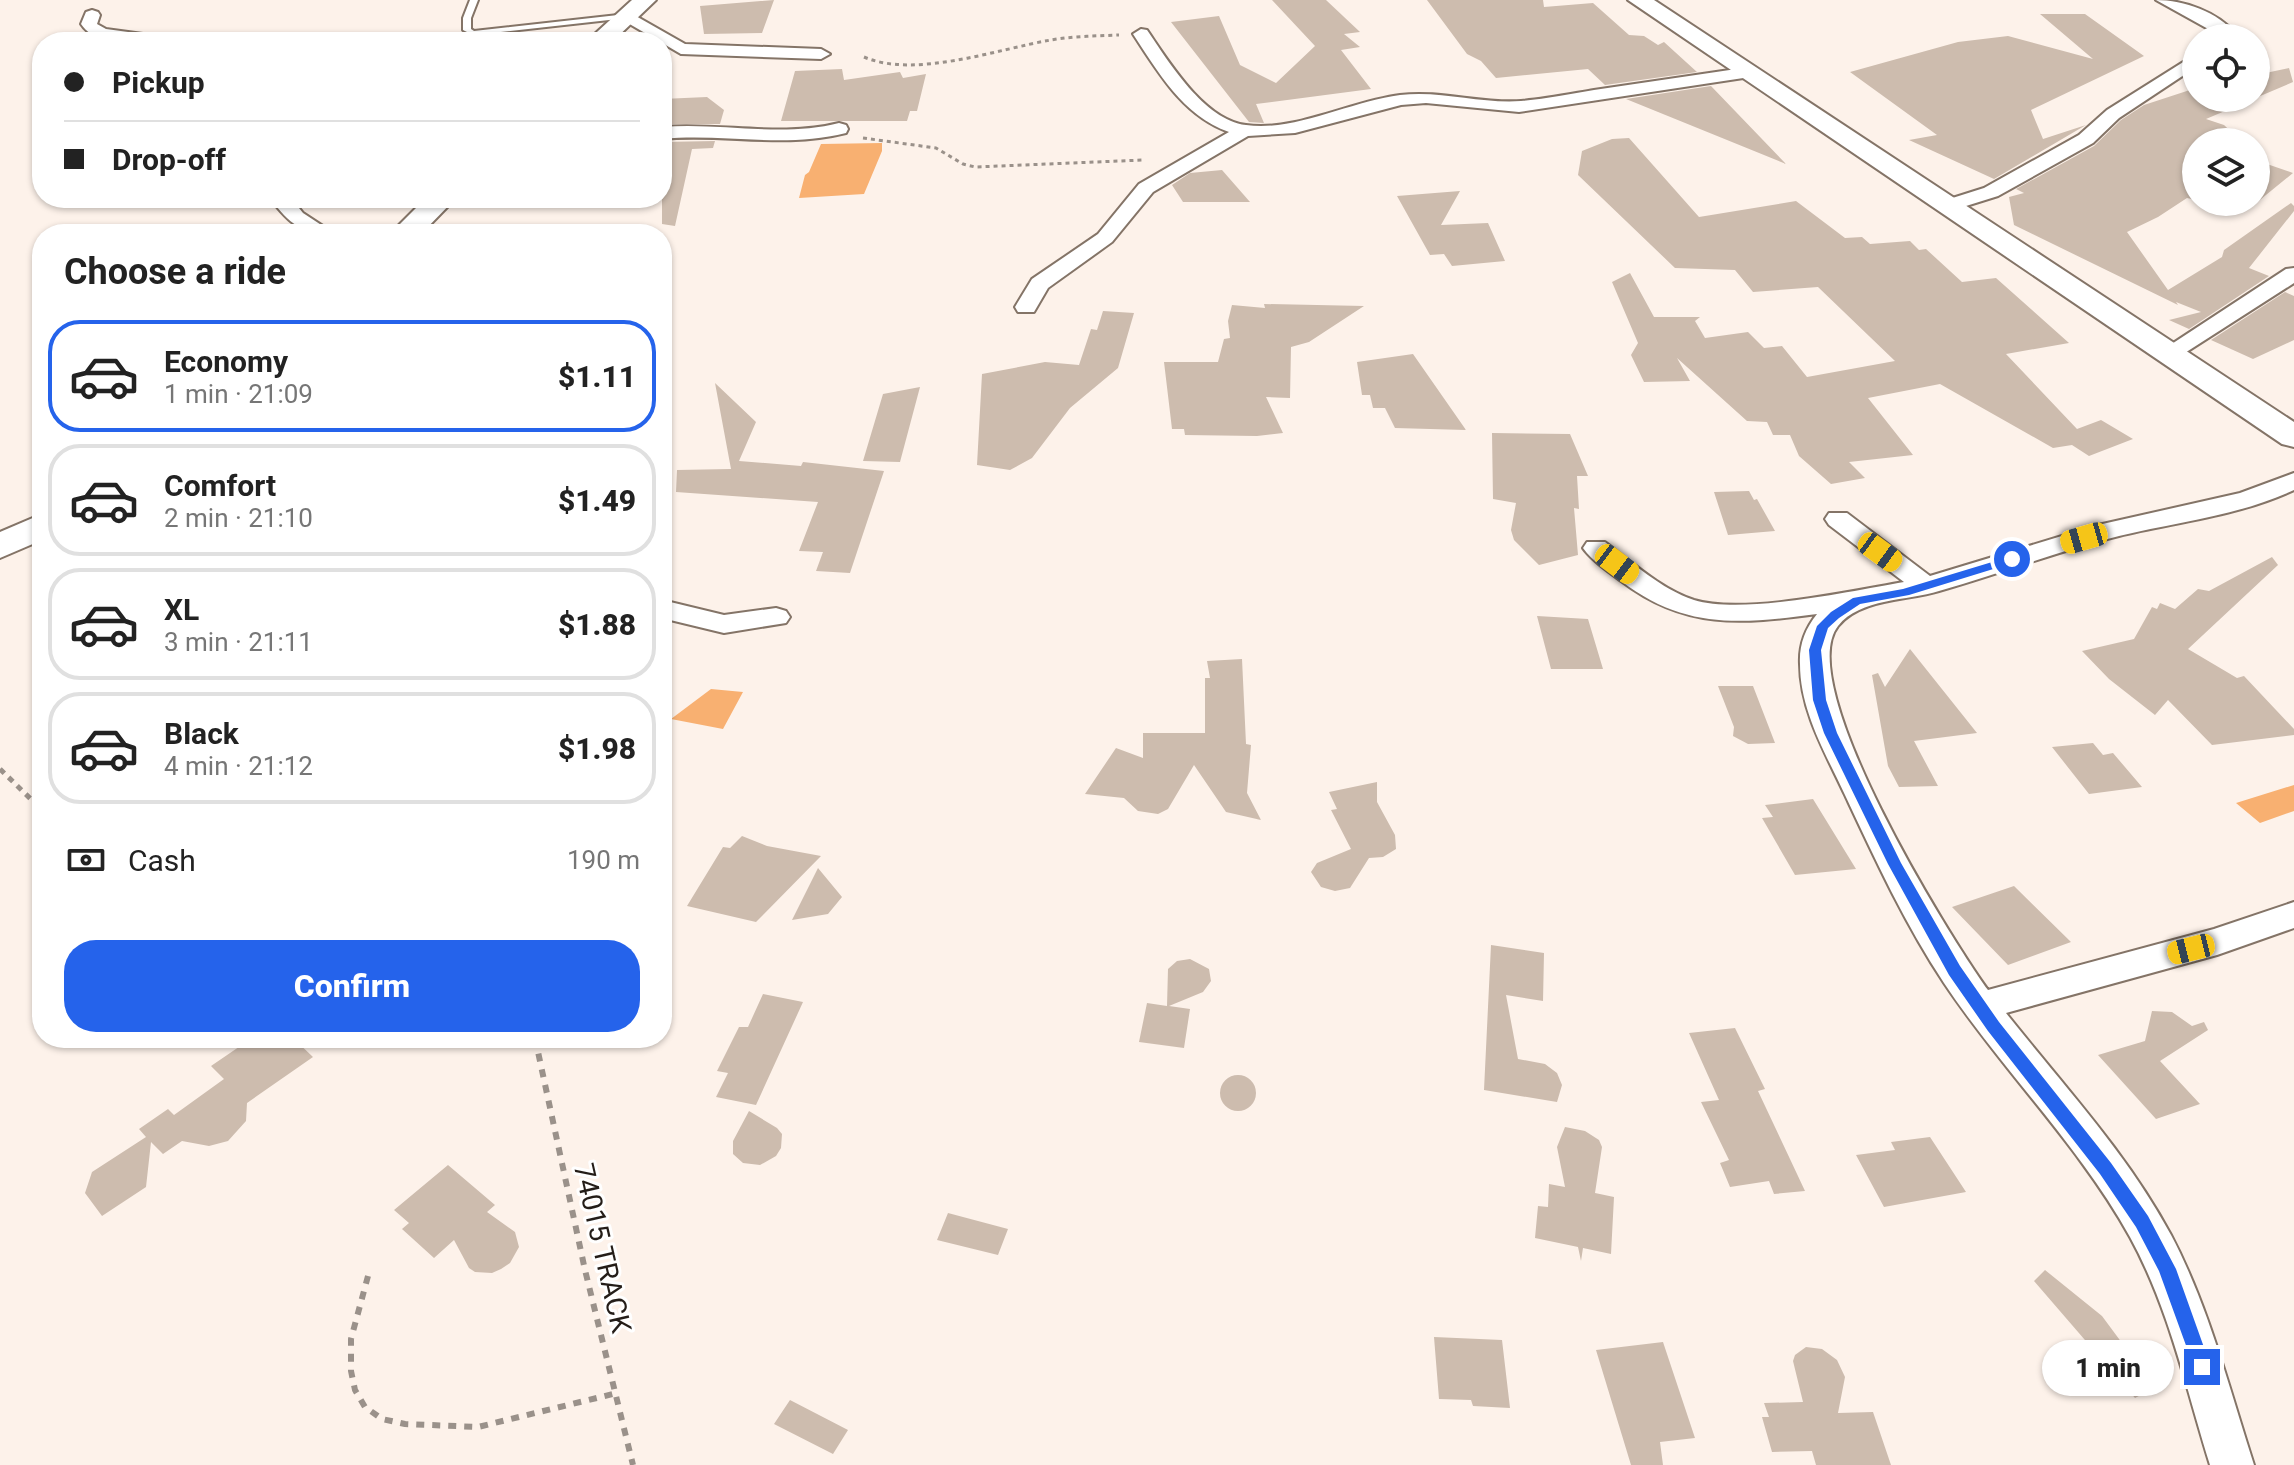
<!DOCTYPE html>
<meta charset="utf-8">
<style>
:root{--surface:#fff;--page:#f6f6f6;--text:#222;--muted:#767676;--line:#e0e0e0;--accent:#2563eb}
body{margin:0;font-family:Roboto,sans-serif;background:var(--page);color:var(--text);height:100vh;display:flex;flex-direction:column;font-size:30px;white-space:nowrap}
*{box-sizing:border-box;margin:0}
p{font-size:26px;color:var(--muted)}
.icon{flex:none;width:44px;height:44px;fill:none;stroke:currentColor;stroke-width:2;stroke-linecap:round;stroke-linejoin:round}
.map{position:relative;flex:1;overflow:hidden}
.panel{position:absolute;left:32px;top:224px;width:640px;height:824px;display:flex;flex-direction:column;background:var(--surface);border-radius:32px;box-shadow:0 2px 6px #0004}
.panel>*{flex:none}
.hud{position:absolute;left:32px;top:32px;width:640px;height:176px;border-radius:32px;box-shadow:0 2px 6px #0004;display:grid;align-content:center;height:176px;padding:0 32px;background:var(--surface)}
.controls{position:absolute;left:2182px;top:24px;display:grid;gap:16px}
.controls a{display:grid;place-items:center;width:88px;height:88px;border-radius:50%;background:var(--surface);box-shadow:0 2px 6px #0004;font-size:40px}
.end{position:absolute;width:36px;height:36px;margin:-18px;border:10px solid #2563eb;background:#fff;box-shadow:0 0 0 4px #fff}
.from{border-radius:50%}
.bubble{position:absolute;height:56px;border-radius:28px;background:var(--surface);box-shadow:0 2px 6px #0004;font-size:26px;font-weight:800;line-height:56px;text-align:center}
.car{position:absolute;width:24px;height:48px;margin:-24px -12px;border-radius:10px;box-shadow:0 0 6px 2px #0007;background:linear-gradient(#f5c518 24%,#345 0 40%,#f5c518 0 76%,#345 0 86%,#f5c518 0)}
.hud b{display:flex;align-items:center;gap:28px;height:76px;font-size:30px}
.hud b+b{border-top:2px solid var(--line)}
.hud i{width:20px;height:20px;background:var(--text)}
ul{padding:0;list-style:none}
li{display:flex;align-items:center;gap:24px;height:112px;margin:0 16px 12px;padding:0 16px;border:4px solid var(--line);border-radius:32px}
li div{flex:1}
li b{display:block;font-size:30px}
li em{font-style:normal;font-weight:800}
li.current{border-color:var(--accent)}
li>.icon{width:72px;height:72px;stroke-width:1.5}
h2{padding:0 32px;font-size:36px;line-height:96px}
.pay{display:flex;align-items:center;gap:20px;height:88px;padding:0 32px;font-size:30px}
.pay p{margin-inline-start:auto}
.action{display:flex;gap:16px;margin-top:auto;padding:16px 32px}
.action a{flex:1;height:92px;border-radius:32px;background:var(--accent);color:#fff;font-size:32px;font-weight:800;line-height:92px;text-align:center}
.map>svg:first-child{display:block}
.green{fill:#f8b071}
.building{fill:#cdbcae}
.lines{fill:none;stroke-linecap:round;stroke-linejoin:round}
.lane-casing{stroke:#847467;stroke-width:4}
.street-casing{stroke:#847467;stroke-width:4}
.secondary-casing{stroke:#847467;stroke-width:4}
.path-far2{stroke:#9a918a;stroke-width:3;stroke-dasharray:4 4;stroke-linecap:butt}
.path-far1{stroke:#9a918a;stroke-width:5;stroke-dasharray:6 6;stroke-linecap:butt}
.path{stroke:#9a918a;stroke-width:6;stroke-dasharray:8 8;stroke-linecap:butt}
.lane{fill:#fff;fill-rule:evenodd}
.street{fill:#fff;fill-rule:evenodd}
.secondary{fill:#fff;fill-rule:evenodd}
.route{fill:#2563eb}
.labels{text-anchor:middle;stroke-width:6;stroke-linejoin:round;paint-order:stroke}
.near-street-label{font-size:28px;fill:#241d18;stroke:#fff}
</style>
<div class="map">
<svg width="2294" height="1465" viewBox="0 0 2294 1465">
<rect width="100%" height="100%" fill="#fdf2ea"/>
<path class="green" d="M882 143V151L864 194 799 198 805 175 809 172 821 144Z
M711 689 743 692 723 729 671 719Z
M2294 785V811L2260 823 2236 803Z"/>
<path class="building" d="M774 0 762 33 704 34 700 6Z
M1272 0H1326L1360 32 1344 34 1360 47 1341 50 1371 89 1256 104 1264 123 1249 122 1171 22 1219 16 1240 65 1276 83 1315 46Z
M1427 0H1543L1544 7 1593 3 1629 35 1644 36 1658 45 1664 42 1697 72 1605 85 1588 69 1496 78 1481 61 1467 54Z
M2040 14H2085L2144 56 2031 110 2043 139 2086 125 1994 179 1909 140 1937 135 1850 72 1958 42 2008 36 2093 59Z
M2289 68 2293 82 2206 119 2224 125 2242 142H2196V200L2187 198 2158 217 2127 232 2168 290 2222 257 2224 250 2291 203 2294 206V211L2249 268 2269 276 2189 329 2169 320 2201 312 2176 302 2178 305 2014 225 2009 197 2024 193 2016 189 2094 146 2121 120 2144 105 2196 88V98H2256V75Z
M842 69 844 80 900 72 903 78 926 74 917 111H910L907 121H781L795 71Z
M1711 86 1786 164 1626 99Z
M707 97 724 110 720 124H662V99Z
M1629 138 1699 217 1796 201 1845 238 1862 237 1870 244 1910 241 1919 250 1926 249 1962 282 1996 278 2069 343 2006 354 2077 429 2101 420 2133 439 2089 456 2072 445 2053 448 1940 384 1868 398 1913 455 1849 462 1865 478 1831 484 1799 456 1790 435H1773L1767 422 1747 421 1677 358 1690 381 1644 382 1631 355 1638 343 1612 282 1630 273 1654 317H1700L1695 321 1705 338 1748 332 1764 348 1782 346 1807 377 1895 361 1818 287 1753 292 1735 270 1675 268 1578 175 1582 151 1612 139Z
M715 141 713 148 692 149 675 226 662 224V142Z
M2256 154 2267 164 2293 173 2250 208 2210 202H2256Z
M1222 170 1250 202H1183L1172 185 1190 173Z
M1460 191 1441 225 1488 223 1505 261 1452 266 1444 254 1430 255 1397 196Z
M2285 292 2294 296V340L2253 359 2211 340Z
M1264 304 1364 306 1309 342 1291 347 1290 398 1266 397 1283 433 1257 436 1185 435 1184 429H1172L1164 362H1218L1224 339 1230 338 1228 321 1232 305 1265 308Z
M1103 311 1134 313 1118 368 1070 408 1032 458 1010 470 977 465 982 374 1045 362 1079 365 1091 329 1097 330Z
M1413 354 1466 430 1395 428 1385 408H1373L1370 395H1362L1357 362Z
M715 383 756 422 739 461 801 466 803 462 884 471 850 573 816 571 823 552 799 551 818 502 676 492 677 470 731 469Z
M920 387 900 462 863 461 883 394Z
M1492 433 1570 434 1588 476H1577L1579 509 1574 508 1578 555 1539 565 1514 540 1511 530 1516 503 1493 499Z
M1749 491 1754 500 1757 499 1775 531 1728 535 1714 492Z
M2272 557 2278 565 2188 649 2237 678 2244 676 2294 729V735L2212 745 2168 700 2155 715 2109 679 2082 651 2134 639 2152 607 2157 609 2160 603 2175 609 2198 589 2209 591Z
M1537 616 1588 619 1603 669H1551Z
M1910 649 1977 733 1914 741 1938 786 1899 787 1888 766 1872 675 1878 673 1885 687Z
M1242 659 1246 744 1251 745 1247 793 1261 820 1226 812 1194 765 1168 809 1158 814 1138 811 1124 798 1085 794 1116 748 1143 758V733H1205V678H1210L1207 661Z
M1718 686H1753L1775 743 1748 744 1733 736 1734 727Z
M2093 743 2103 755 2113 753 2142 787 2089 794 2052 747Z
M1377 782V802L1395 835 1396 849 1383 857 1369 858 1350 888 1335 891 1321 887 1311 872 1317 863 1351 849 1331 810 1337 809 1329 792Z
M1813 799 1856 869 1795 875 1762 818 1773 817 1765 805Z
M742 836 767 846 821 856 756 922 687 906 723 847 730 848Z
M818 868 842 897 828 914 792 920Z
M2014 886 2071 942 2008 965 1952 907Z
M1491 945 1544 953 1543 1001 1506 995 1518 1059 1545 1064 1557 1073 1562 1085 1557 1102 1484 1090Z
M1190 959 1209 969 1211 981 1203 992 1169 1006 1190 1009 1184 1048 1139 1042 1147 1003 1167 1006 1168 969 1177 961Z
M763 994 803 1002 756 1105 716 1097 728 1073 717 1071 739 1027H748Z
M2152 1011 2172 1012 2192 1026 2204 1022 2208 1030 2160 1061 2200 1104 2156 1119 2098 1055 2145 1041Z
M1735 1028 1765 1089 1758 1091 1805 1191 1774 1194 1769 1181 1730 1187 1720 1163 1729 1160 1701 1102 1719 1100 1689 1033Z
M252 1038H293L313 1057 247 1103 246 1121 228 1141 209 1146 182 1141 163 1154 151 1142 146 1187 102 1216 85 1193 92 1172 146 1137 139 1129 168 1109 174 1115 224 1079 211 1066Z
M1220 1093a18 18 0 1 1 36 0a18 18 0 1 1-36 0Z
M749 1111 777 1128 782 1134 781 1148 776 1156 760 1165 743 1163 733 1154V1141Z
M1565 1127 1585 1131 1599 1140 1602 1147 1595 1193 1614 1197 1611 1254 1583 1248 1581 1261 1578 1247 1535 1238 1538 1206 1548 1207 1549 1184 1565 1187 1557 1147Z
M1930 1137 1966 1192 1884 1207 1856 1155 1895 1150 1891 1142Z
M448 1165 495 1205 487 1212 515 1232 519 1247 510 1263 501 1269 492 1273 475 1272 469 1268 454 1240 434 1258 402 1229 409 1223 394 1210Z
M948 1213 1008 1229 998 1255 937 1240Z
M2045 1270 2102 1316 2122 1343 2127 1341 2164 1383 2135 1398 2034 1281Z
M1434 1337 1502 1340 1510 1408 1473 1406 1471 1400 1439 1399Z
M1663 1342 1695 1438 1660 1442 1663 1465H1631L1596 1350Z
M1806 1347 1822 1349 1837 1360 1845 1377 1838 1413 1873 1412 1891 1465H1816L1812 1451 1772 1452 1762 1417H1769L1764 1403 1803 1402 1793 1361 1795 1355Z
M790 1400 848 1430 833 1454 774 1424Z"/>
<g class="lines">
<g class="lane-casing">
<path id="lane" d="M470 0H478L471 18V29L474 31 627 14 631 16 627 18 473 35 463 30V18Z"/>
</g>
<g class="street-casing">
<path id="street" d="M2156 0C2184 0 2218 12 2236 34L2234 38H2217L2219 35Z
M92 10 98 12 100 15 97 24 106 29 165 37 173 42C146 42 98 50 81 24L86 12Z
M627 11 685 44 821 49 830 54 821 59 681 54 621 19 619 16Z
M1141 29 1147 30C1169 62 1204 120 1246 125 1295 132 1351 101 1400 95 1441 90 1481 104 1521 101 1545 99 1570 94 1594 90 1646 82 1698 75 1750 67L1759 72 1750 77 1519 112 1426 103 1401 105 1295 133 1248 136 1153 192 1112 242 1048 288 1034 312H1018L1015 307 1032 279 1098 234 1139 184 1229 132C1183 116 1158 72 1133 34Z
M2196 54V67L2119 118 2093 143 1998 196 1950 211 1940 205 1943 201 1984 188 2079 135 2107 110Z
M839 123 846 125 848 129 846 133C782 149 725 133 662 139V127C722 122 780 138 839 123Z
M270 198H291L303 213 335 234C302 234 290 225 270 198Z
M2294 268V283L2177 358H2161L2158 353 2286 269Z
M2294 473V490C2238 516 2177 522 2119 536 2058 551 1999 574 1939 591 1908 601 1860 598 1838 626 1792 684 1949 936 1988 990L2214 929 2294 902V928L2217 955 2006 1013C2063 1085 2127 1153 2171 1235 2209 1307 2229 1388 2254 1465H2210C2186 1388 2169 1308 2130 1237 2079 1145 2002 1070 1944 983 1905 924 1875 859 1845 795 1826 754 1800 711 1800 664 1799 645 1805 629 1817 614 1741 624 1685 630 1621 581 1608 571 1592 561 1583 548L1587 542H1605C1633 563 1661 589 1694 600 1743 615 1851 591 1904 582L1829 525 1825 519 1829 513H1847L1930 576 2098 525 2240 493Z
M662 600 724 615 776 608 786 611 790 617 786 623 724 633 662 618Z"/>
</g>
<g class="secondary-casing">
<path id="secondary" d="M632 0H656L612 42H586Z
M1628 0H1654L2294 422V447L2282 444Z
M426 198H456L421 234H390Z
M42 514V540L0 558V532Z"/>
</g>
<path class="path-far2" d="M864 57C915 79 998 49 1051 40 1074 36 1096 36 1119 35
M863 138 936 148 963 164 975 167 1143 160"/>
<path class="path-far1" d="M0 769 42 810"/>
<path class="path" d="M535 1038 585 1270 633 1465
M368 1276 351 1339V1371L355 1390 365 1407 382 1419 405 1424 478 1427 613 1394"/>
<use href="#lane" class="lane"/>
<use href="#street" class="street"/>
<use href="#secondary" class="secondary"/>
</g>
<path class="route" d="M2012 556 2016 557V562L1909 595 1860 604 1839 618 1828 628 1821 650 1826 700 1837 733 1901 863 1960 966 1999 1022 2111 1163 2148 1216 2176 1269 2211 1367 2209 1373 2202 1375 2196 1373 2159 1271 2136 1227 2100 1174 1988 1031 1949 975 1888 864 1824 733 1813 700 1809 650 1817 626 1831 612 1853 598 1903 589Z"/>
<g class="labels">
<g class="near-street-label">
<text transform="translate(603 1248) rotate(77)" y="10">74015 TRACK</text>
</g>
</g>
</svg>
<div class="controls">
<a><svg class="icon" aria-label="locate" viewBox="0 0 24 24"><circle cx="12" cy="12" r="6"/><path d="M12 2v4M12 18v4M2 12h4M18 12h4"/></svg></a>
<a><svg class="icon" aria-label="layers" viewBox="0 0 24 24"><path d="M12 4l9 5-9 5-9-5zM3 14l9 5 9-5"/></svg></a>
</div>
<i class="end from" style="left:2012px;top:559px"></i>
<i class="end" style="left:2202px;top:1367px"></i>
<div class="bubble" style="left:2042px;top:1340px;width:132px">1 min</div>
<i class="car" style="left:2084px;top:538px;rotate:254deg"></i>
<i class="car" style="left:1880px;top:552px;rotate:126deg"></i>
<i class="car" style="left:1617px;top:564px;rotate:127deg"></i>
<i class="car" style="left:2191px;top:949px;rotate:256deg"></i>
<div class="hud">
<b><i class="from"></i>Pickup</b>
<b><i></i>Drop-off</b>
</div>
<section class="panel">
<h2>Choose a ride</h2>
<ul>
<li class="current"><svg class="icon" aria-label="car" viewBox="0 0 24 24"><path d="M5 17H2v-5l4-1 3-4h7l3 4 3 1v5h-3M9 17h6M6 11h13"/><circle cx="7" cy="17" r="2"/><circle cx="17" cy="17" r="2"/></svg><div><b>Economy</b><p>1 min · 21:09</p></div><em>$1.11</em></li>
<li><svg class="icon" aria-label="car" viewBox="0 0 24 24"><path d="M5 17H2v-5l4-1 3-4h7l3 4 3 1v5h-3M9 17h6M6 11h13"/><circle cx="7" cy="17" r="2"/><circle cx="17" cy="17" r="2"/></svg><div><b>Comfort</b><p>2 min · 21:10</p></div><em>$1.49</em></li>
<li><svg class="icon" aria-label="car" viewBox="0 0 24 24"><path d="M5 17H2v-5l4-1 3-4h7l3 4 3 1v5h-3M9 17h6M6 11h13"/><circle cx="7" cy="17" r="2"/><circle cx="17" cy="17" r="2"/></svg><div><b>XL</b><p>3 min · 21:11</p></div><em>$1.88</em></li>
<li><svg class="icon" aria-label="car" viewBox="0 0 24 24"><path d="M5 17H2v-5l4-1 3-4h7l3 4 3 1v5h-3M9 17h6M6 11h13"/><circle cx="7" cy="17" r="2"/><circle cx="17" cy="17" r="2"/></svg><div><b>Black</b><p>4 min · 21:12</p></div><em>$1.98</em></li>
</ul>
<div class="pay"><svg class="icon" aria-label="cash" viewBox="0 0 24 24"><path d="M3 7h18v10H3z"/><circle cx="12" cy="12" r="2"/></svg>Cash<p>190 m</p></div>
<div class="action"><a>Confirm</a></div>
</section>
</div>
